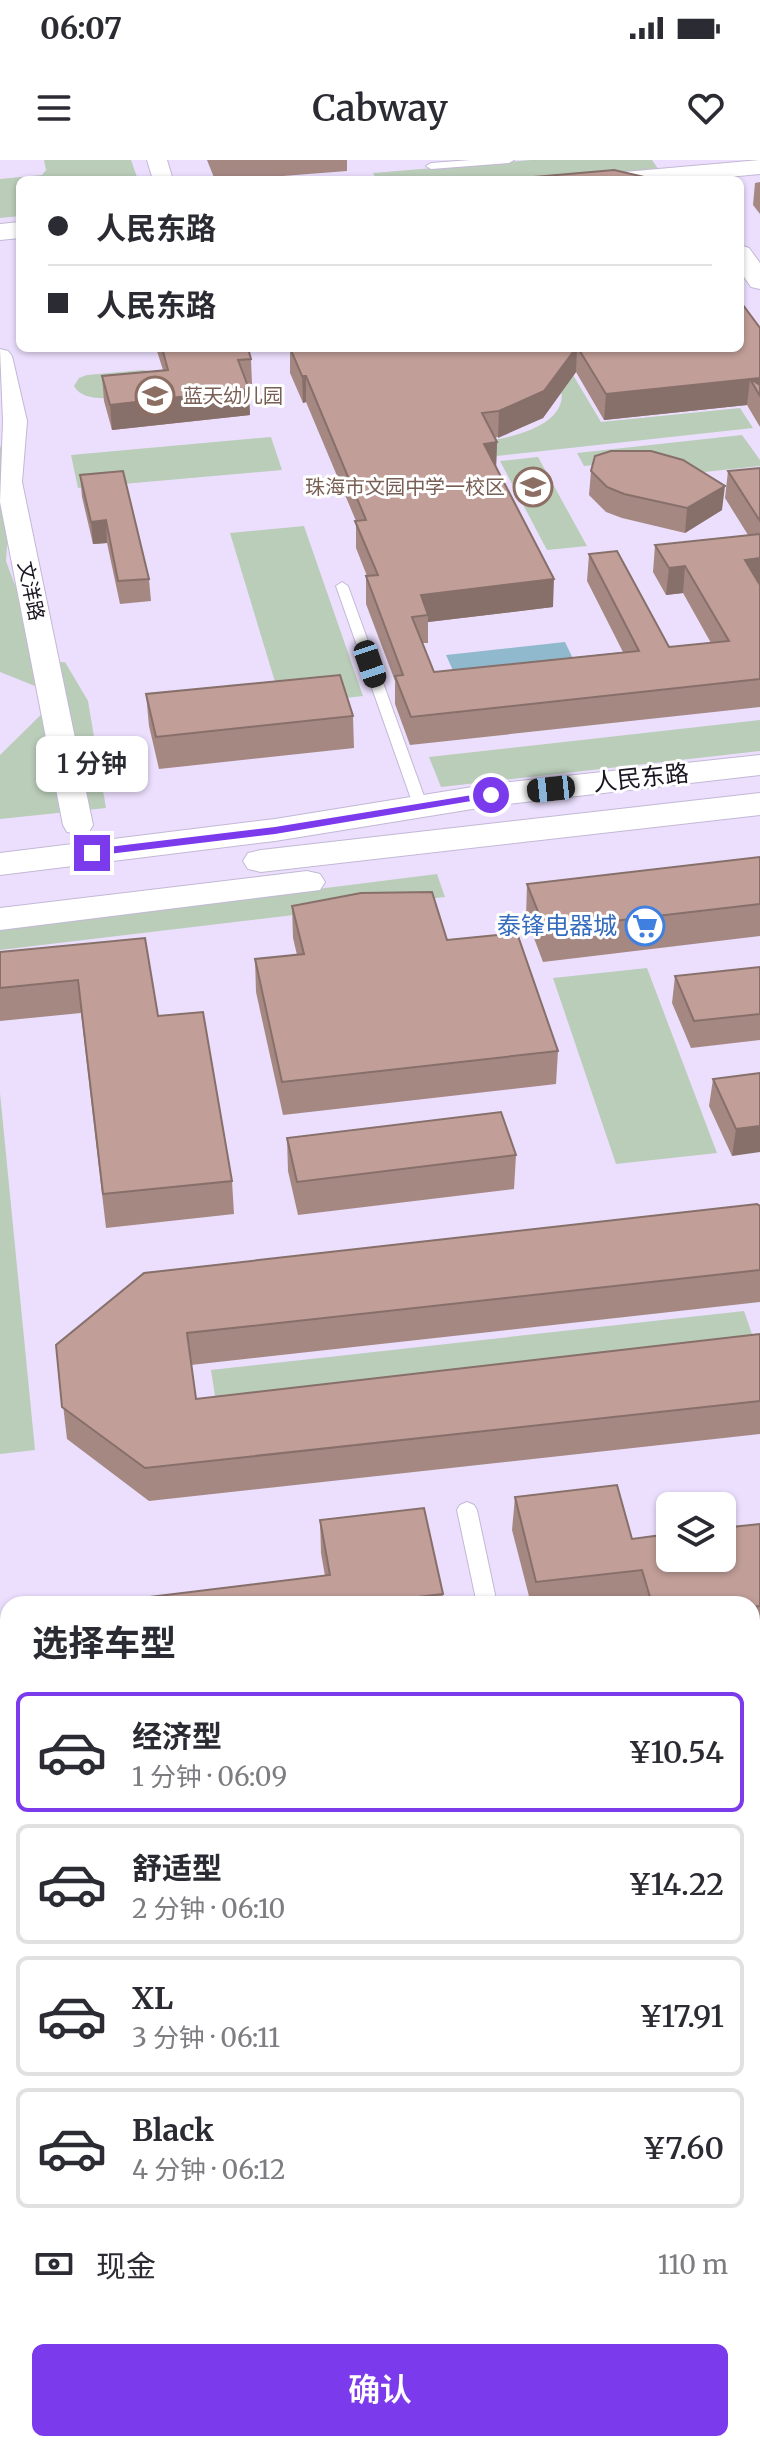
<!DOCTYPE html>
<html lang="zh">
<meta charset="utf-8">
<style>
:root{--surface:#fff;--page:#f2f2f3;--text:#2b2b33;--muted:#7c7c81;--line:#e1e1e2;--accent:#7c3aed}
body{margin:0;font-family:Merriweather,"Noto Sans SC",serif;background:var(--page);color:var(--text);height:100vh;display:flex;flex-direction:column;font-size:30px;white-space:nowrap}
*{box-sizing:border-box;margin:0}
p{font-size:26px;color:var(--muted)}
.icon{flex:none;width:44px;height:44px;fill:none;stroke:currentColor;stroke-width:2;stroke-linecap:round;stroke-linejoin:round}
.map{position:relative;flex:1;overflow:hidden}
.side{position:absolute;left:0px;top:1436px;width:760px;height:856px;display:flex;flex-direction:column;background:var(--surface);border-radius:24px 24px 0 0;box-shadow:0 2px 6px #0004}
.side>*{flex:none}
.hud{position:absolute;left:16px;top:16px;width:728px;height:176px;border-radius:12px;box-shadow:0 2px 6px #0004;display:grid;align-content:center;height:176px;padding:0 32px;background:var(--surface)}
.tools{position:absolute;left:656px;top:1332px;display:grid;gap:16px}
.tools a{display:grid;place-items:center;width:80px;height:80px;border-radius:12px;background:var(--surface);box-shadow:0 2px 6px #0004;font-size:40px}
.end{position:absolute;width:36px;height:36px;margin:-18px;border:10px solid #7c3aed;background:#fff;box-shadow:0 0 0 4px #fff}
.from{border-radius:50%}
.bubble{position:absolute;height:56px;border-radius:12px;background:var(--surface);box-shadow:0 2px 6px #0004;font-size:26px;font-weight:600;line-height:56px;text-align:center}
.car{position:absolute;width:24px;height:48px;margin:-24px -12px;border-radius:10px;box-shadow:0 0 6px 2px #0007;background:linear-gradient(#222 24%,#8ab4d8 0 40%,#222 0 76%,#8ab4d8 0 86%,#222 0)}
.hud b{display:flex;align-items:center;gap:28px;height:76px;font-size:30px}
.hud b+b{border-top:2px solid var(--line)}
.hud i{width:20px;height:20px;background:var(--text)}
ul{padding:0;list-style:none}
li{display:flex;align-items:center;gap:24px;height:120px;margin:0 16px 12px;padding:0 16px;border:4px solid var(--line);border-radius:12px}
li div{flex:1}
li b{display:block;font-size:30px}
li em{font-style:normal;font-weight:600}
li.selected{border-color:var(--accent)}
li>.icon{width:72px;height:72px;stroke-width:1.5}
h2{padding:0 32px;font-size:36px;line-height:96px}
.pay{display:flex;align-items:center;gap:20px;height:88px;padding:0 32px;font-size:30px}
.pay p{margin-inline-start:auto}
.cta{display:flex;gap:16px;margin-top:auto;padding:16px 32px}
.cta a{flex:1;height:92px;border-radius:12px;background:var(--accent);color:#fff;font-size:32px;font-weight:600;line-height:92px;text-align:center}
.status{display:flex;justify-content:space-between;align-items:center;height:56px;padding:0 40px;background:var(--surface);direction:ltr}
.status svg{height:22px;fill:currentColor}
header{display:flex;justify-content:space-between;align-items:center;height:104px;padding:0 32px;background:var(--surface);font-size:36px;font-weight:600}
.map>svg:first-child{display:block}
.green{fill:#bacdb9}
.water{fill:#90b9cd}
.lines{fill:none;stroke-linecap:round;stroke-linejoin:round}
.service-casing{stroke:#c3b8d5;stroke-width:2}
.minor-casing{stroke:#c3b8d5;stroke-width:2}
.tertiary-casing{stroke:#c3b8d5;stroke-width:2}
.primary-casing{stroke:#c3b8d5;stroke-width:2}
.service{fill:#fff;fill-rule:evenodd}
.minor{fill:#fff;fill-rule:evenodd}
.tertiary{fill:#fff;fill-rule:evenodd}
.primary{fill:#fff;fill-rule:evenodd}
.wall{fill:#a68883}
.shaded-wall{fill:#876f6a}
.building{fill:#c19e98;stroke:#876f6a;stroke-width:2}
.route{fill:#7c3aed}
.labels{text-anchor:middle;stroke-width:6;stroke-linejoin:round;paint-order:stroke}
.far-education-label{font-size:20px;fill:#785e54;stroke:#fff;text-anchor:start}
.far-street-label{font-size:20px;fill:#1a1520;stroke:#fff}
.street-label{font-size:24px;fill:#1a1520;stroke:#fff}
.shop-label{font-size:24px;fill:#366cbe;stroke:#fff;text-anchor:end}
</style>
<div class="status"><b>06:07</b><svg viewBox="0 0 49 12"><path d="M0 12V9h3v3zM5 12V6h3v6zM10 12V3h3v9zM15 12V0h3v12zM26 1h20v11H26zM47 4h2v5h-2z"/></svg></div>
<header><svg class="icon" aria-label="menu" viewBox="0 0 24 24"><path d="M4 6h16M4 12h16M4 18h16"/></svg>Cabway<svg class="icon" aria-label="heart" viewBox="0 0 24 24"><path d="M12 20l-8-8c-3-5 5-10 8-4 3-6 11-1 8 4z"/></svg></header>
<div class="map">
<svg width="760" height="2292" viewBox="0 0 760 2292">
<rect width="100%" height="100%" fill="#ebdffd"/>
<path class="green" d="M44 0H131L138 20H20V56L0 58V19L42 15 46 10Z
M531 0H652L661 13 575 20H377L373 13Z
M143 210 159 213 154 232C134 234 86 248 74 226L79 218 87 215Z
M573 215 601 262 740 248 753 268 497 296 489 281C511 277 554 268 561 242 563 234 560 224 558 216Z
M742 275 760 300V306L695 313 627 301 584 306 577 293Z
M271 277 282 310 78 328 71 295Z
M0 285 4 298 8 372 6 401 44 503 65 502 88 541 106 648 0 659V595L60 536 0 512Z
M538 297 587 386 547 390 500 301Z
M304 366 363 536 282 545 230 373Z
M760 560V591L441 627 429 597Z
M437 714 445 737 0 790V769Z
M647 808 717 993 616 1004 553 818Z
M0 933 35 1290 0 1294Z
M744 1151 760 1197 219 1261 211 1210Z
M8 1874V1966H0V1875Z"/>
<path class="water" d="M565 482 579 511 459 524 446 495Z"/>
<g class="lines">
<g class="service-casing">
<path id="service" d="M471 0H514L509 3 431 9 426 6 431 3Z
M342 422 348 426 424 636 422 639H412L410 636 336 426Z
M467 1342 474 1345 477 1350 497 1444H477L457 1350 460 1345Z"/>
</g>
<g class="minor-casing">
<path id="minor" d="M147 0H167L173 20H153Z
M0 189 8 191 12 196 27 261 22 322 93 665 89 672 78 674 67 672 63 665 0 342 3 261Z
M760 1525V1561L752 1562V1526Z
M8 1618V1658L0 1659V1619Z"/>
</g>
<g class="tertiary-casing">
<path id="tertiary" d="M760 0V14L695 20H601L604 15 613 13Z
M20 62V78L0 80V64Z
M740 85 749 88 760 103V129L751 127 740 111Z"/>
</g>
<g class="primary-casing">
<path id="primary" d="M760 595V615L491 646 275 681 0 715V693L275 659 491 624Z
M760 633V655L261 712 248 709 243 701 248 693 261 690Z
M307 711 320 714 325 722 320 730 0 770V748Z"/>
</g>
<use href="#service" class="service"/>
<use href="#minor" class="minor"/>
<use href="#tertiary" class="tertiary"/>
<use href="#primary" class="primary"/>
</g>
<path class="wall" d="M207 0H347V11L230 20H215Z
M760 22V54L753 45 755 23Z
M760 168V267L747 245 604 260 576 212 543 258 495 278 497 282 496 307 553 447 428 462V483H422L434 512 623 492 587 421 589 394 669 487 711 483 683 433 666 435 653 412 655 385 748 375 725 338 728 311 760 308V547L410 585 395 544V521L366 444V416H367L356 388V361L306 242 303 243 290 213V188H740Z
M156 188H248L251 199 252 224H247L250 255 112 270 104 241 102 216 163 210Z
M591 311 722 350 685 373 622 358 606 352 589 335Z
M80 315 149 419 151 441 120 444 107 383 93 384 82 337Z
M146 534 353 556 354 588 159 609 149 566Z
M760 697V776L543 802 526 757 527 724Z
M292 746 447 780 558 891 556 924 283 955 256 832 255 799 297 795 293 778Z
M145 778 158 856 232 1021 234 1054 106 1068 81 853 0 861V792Z
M760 807V880L691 888 672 843 675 816Z
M760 913 732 996 709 946 713 919Z
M287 978 516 995 514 1029 298 1055 288 1011Z
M760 1046V1142L191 1205 196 1239 760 1174V1274L149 1341 67 1279 56 1185Z
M515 1337 632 1379 760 1364V1477L752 1478V1444H638V1442L620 1444H531L512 1370Z
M320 1360 443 1434 442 1444H92L325 1416 321 1393Z
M752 1677H760V1873H752Z
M8 1709V1820L0 1822V1710Z
M0 1993H8V2109H0Z
M715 2284H752L760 2292H715Z"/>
<path class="shaded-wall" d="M576 188H577L576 212 543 258 498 278 499 251Z
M302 216H306V242L303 243Z
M760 218V236L750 219 747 245 604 260 606 234Z
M249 229 250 255 112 270 110 245Z
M497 282 496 309 484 284Z
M725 326 722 350 685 373 687 348Z
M106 360 107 383 93 384 91 362Z
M760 398V425L745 400Z
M685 406 683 433 666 435 669 408Z
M554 419 553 447 428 462V455L421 435Z
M760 966V992L732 996 736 969Z
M324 2284H327L326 2292H323Z"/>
<path class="building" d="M614 10 649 18 650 20H500Z
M740 141 760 168V218L606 234 578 188H740Z
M162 188H248L251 199 238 200 249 229 110 245 102 216 168 210Z
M290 188H576L544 231 499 251 482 253 497 282 484 284 554 419 421 435 428 455 412 457 434 512 639 491 589 394 617 391 669 487 729 481 685 406 669 408 655 385 760 374V398L745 400 760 425V519L411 557 395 516 403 515 366 416 378 415 355 361 366 360 306 216H302Z
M750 219 760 225V236Z
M611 291H651L683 300 725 326 687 348 624 334 607 327 591 311 595 296Z
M760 308V361L728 311Z
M123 311 149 419 118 421 106 360 91 362 80 315Z
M340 515 353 556 156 577 146 534Z
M760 697V744L545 769 527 724Z
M432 732 447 780 517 773 558 891 282 922 255 799 304 794 292 746 361 733Z
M145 778 158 856 203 852 232 1021 103 1034 78 820 0 828V792Z
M760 807V854L694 861 675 816Z
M760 913V966L736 969 713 919Z
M501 952 516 995 297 1022 287 978Z
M757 1044 760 1046V1110L187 1173 196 1239 760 1174V1241L145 1308 62 1247 56 1185 144 1113Z
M617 1325 632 1379 670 1374V1398H722V1368L760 1364V1446L752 1447V1444H652L642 1410 536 1422 515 1337Z
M424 1348 443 1434 358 1444H92L330 1415 320 1360Z
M752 1677H760V1849H752Z
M8 1709V1789L0 1791V1710Z
M0 1993H8V2082H0Z
M752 2172 760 2173V2292H721V2284H752Z
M0 2209H8V2284H324L323 2292H0Z
M445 2284H655V2292H445Z"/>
<path class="route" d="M491 632 495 633V637L275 674 92 696 86 693 92 689 275 667Z"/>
<defs>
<g id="school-ring" transform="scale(2)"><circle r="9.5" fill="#fff" stroke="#8d6e63" stroke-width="1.5"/><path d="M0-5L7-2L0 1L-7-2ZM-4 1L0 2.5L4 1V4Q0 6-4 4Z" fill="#8d6e63"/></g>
<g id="supermarket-ring" transform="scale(2)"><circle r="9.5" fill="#fff" stroke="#3f7fe0" stroke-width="1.5"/><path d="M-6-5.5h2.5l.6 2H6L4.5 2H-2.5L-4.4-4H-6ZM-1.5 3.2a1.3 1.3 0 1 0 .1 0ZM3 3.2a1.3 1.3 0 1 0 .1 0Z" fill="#3f7fe0"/></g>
</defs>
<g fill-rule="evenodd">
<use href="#school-ring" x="155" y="236"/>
<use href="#school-ring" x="533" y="327"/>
<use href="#supermarket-ring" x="645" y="766"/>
</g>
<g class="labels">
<g class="far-education-label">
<text x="183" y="243">蓝天幼儿园</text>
<text x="505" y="334" text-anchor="end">珠海市文园中学一校区</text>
</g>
<g class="far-street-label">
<text transform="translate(31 431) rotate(78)" y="7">文洋路</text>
</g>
<g class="street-label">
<text transform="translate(641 618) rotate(-6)" y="8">人民东路</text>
</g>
<g class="shop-label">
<text x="617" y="774">泰锋电器城</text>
</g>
</g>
</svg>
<div class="tools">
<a><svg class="icon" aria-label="layers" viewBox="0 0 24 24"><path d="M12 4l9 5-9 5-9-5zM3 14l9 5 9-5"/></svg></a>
</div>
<i class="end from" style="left:491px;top:635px"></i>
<i class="end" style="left:92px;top:693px"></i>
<div class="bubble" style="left:36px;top:576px;width:112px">1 分钟</div>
<i class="car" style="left:370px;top:504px;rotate:161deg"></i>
<i class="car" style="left:551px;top:629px;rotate:264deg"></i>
<div class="hud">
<b><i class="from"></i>人民东路</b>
<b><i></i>人民东路</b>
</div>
<section class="side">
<h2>选择车型</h2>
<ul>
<li class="selected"><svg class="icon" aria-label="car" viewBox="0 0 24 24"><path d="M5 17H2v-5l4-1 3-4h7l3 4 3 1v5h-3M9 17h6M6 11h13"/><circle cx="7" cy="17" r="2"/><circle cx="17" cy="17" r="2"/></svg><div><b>经济型</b><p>1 分钟 · 06:09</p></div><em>¥10.54</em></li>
<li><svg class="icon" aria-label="car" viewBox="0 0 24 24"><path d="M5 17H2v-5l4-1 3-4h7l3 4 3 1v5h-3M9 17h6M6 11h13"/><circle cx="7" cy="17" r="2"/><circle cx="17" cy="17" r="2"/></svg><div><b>舒适型</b><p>2 分钟 · 06:10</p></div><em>¥14.22</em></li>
<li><svg class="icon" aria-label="car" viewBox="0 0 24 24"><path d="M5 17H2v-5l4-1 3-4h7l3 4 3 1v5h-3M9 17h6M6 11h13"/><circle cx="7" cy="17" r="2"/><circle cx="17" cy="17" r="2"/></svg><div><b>XL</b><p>3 分钟 · 06:11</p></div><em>¥17.91</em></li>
<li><svg class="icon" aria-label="car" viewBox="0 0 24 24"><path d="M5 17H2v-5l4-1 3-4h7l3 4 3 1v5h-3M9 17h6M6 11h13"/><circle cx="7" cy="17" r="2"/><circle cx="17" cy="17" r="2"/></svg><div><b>Black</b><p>4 分钟 · 06:12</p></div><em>¥7.60</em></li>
</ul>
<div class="pay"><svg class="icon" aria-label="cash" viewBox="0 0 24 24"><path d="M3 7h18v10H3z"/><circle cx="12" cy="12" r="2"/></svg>现金<p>110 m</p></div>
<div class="cta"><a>确认</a></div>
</section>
</div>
